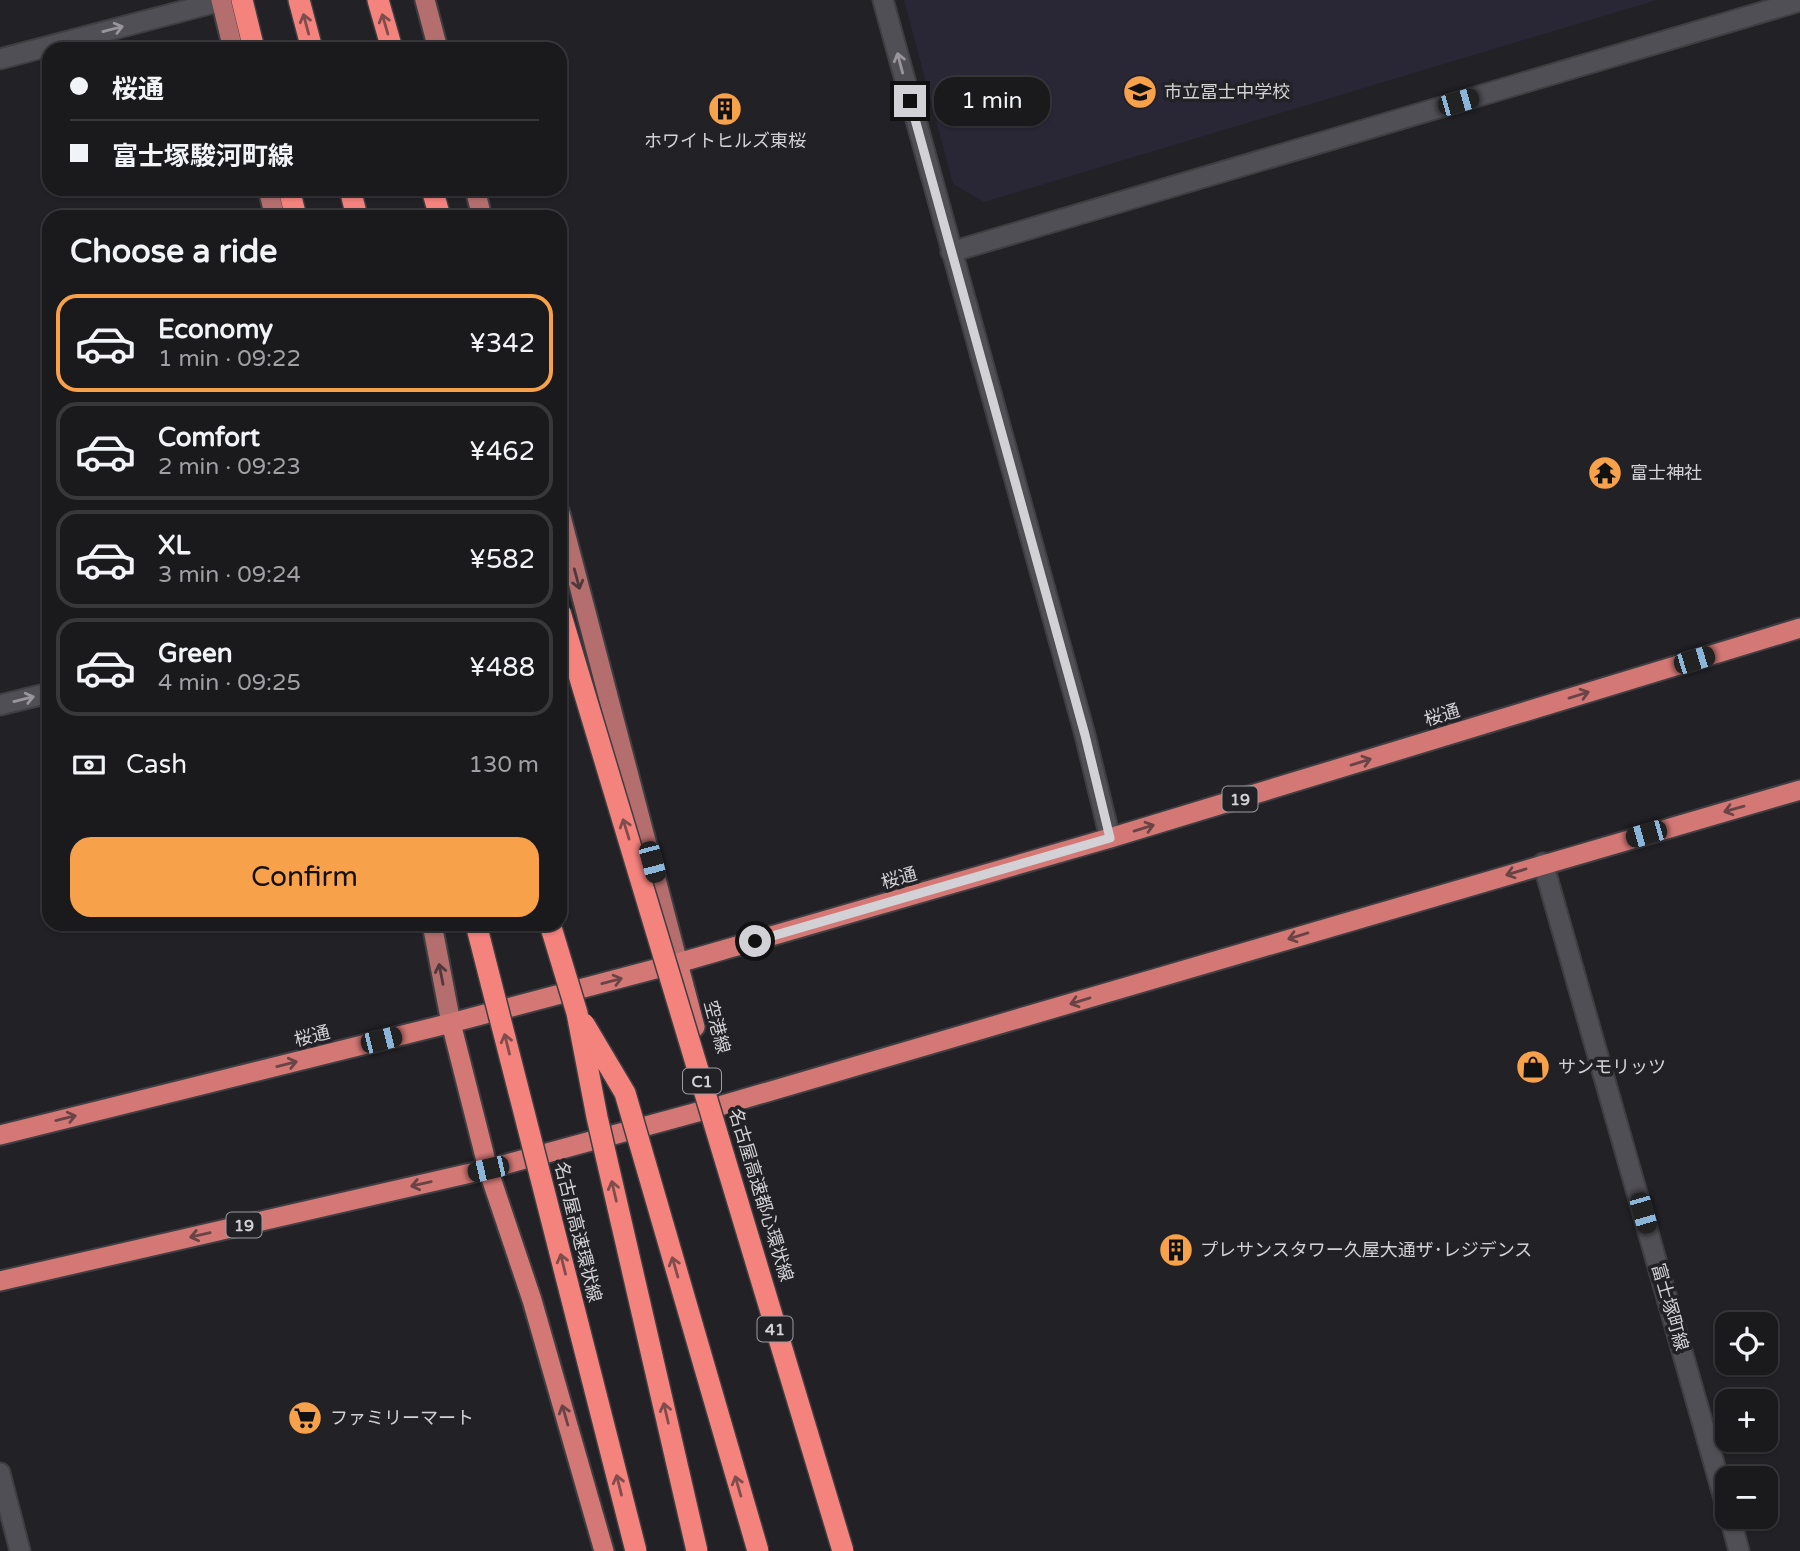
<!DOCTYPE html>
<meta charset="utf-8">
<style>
:root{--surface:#1a191c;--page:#272629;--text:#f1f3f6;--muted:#9fa0a3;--line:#38383b;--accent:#f8a14b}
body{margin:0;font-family:"Varela Round","Noto Sans JP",sans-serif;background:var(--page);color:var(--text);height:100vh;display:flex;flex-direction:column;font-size:26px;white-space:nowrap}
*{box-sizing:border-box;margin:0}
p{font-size:23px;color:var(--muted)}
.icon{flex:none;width:38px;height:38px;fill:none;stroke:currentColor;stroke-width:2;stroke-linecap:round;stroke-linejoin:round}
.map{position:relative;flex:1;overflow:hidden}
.drawer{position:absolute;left:42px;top:210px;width:525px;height:721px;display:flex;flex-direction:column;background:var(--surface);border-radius:21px;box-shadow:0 2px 5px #0004,0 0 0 2px var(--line)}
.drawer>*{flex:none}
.top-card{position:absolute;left:42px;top:42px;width:525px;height:154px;border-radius:21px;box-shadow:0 2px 5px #0004,0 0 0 2px var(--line);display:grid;align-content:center;height:154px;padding:0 28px;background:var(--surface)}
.tools{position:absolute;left:1715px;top:1312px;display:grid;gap:14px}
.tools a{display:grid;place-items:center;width:63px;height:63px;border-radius:14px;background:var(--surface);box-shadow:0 2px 5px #0004,0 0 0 2px var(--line);font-size:35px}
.end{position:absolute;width:32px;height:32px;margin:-16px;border:9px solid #d2d1d5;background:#111;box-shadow:0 0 0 4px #111}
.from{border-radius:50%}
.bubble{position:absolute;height:49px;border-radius:21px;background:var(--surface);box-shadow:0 2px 5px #0004,0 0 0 2px var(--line);font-size:23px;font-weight:600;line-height:49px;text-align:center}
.car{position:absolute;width:21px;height:42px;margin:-21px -10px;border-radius:9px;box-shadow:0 0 5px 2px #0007;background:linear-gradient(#222 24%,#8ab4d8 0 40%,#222 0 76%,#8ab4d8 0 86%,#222 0)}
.top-card b{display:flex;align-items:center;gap:24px;height:66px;font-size:26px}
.top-card b+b{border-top:2px solid var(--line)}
.top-card i{width:18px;height:18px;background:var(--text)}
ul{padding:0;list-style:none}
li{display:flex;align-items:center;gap:21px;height:98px;margin:0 14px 10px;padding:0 14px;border:4px solid var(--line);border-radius:21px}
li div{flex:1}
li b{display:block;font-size:26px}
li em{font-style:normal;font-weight:600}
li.on{border-color:var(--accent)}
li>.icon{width:63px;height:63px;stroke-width:1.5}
h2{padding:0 28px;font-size:32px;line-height:84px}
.pay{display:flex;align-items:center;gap:18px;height:77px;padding:0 28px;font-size:26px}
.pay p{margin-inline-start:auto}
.button{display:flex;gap:14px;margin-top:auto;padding:14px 28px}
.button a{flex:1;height:80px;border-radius:21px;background:var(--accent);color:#111;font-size:28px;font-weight:600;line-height:80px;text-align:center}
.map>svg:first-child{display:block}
.education{fill:#292636}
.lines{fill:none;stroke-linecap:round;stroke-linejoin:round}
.minor-casing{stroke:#3f3e42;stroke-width:23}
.primary-casing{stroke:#3f3e42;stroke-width:23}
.trunk-casing{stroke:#3f3e42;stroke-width:23}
.motorway-casing{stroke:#3f3e42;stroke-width:24}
.minor{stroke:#514f56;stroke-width:19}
.primary{stroke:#b36e6d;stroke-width:19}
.trunk{stroke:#d47875;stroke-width:19}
.motorway{stroke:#f4827d;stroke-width:21}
.motorway-bridge-casing{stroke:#3f3e42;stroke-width:24;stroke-linecap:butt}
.motorway-bridge{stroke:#f4827d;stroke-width:21}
.oneway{stroke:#804d4d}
.oneway2{stroke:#98969c}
.oneway3{stroke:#4e383b}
.oneway4{stroke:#694446}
.route{stroke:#d2d1d5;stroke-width:9}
.labels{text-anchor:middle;stroke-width:7;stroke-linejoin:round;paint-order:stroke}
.shield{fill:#222126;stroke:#9d9ca0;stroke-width:2}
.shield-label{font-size:16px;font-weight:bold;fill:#d2d1d5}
.poi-label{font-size:18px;fill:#d2d1d5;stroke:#222126;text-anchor:start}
.street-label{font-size:18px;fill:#d2d1d5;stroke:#222126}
</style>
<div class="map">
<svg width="1800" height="1551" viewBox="0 0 1800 1551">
<rect width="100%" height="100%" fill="#222126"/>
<path class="education" d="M904 0H1657L984 202 953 184Z"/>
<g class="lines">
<g class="minor-casing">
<path id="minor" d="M883 0 1085 735 1110 838
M0 59 221 1
M951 252 1800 1
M0 705 49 693
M1543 863 1727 1509
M0 1473 20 1551
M1730 1517 1739 1551"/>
</g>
<g class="primary-casing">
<path id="primary" d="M221 0 233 49
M425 0 438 49
M268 189 275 217
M475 189 482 217
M560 513 678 963
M432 924 451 1023"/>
</g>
<g class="trunk-casing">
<path id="trunk" d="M678 963 695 1027
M451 1023 488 1169 532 1300 604 1551
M0 1135 451 1023 678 963 1110 838 1800 628
M0 1281 488 1169 716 1107 1800 790"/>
</g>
<g class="motorway-casing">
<path id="motorway" d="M242 0 254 49
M299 0 312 49
M378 0 392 49
M289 189 296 217
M350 189 357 217
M432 189 440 217"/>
</g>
<use href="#minor" class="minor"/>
<use href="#primary" class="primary"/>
<use href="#trunk" class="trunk"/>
<use href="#motorway" class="motorway"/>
<g class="motorway-bridge-casing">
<path id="motorway-bridge" d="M560 612 843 1551
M476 924 636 1551
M550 924 577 1013 597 1117 697 1551
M584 1024 625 1093 758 1551"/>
</g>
<use href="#motorway-bridge" class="motorway-bridge"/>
</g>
<defs><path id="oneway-shaft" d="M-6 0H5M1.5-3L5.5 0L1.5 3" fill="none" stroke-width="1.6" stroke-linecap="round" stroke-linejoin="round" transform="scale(1.75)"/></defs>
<g class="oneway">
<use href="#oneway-shaft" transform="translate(306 24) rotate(-105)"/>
<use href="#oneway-shaft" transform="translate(385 24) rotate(-106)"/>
<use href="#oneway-shaft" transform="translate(626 829) rotate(-107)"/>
<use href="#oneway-shaft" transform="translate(507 1044) rotate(-104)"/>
<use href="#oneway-shaft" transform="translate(614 1191) rotate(-103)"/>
<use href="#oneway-shaft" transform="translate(563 1264) rotate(-104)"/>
<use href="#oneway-shaft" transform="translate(675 1267) rotate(-106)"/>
<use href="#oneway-shaft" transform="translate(666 1413) rotate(-103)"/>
<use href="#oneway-shaft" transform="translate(619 1485) rotate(-104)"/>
<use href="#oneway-shaft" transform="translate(738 1486) rotate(-106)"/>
</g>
<g class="oneway2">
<use href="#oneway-shaft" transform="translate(113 29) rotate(-15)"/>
<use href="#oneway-shaft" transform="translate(900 63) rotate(-105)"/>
<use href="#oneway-shaft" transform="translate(24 699) rotate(-14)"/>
</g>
<g class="oneway3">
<use href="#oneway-shaft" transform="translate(577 579) rotate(75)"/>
<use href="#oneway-shaft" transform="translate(441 974) rotate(-101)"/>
</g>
<g class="oneway4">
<use href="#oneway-shaft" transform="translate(1579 695) rotate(-17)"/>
<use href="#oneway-shaft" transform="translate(1361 762) rotate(-17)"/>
<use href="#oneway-shaft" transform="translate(1734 809) rotate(164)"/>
<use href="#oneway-shaft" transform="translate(1144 828) rotate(-17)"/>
<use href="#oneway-shaft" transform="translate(1516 872) rotate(163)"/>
<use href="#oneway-shaft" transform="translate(1298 936) rotate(163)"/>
<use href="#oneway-shaft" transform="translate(612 981) rotate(-15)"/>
<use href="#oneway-shaft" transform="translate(1080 1001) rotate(163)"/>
<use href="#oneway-shaft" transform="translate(287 1064) rotate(-14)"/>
<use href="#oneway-shaft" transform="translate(66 1118) rotate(-14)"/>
<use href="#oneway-shaft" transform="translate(421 1184) rotate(167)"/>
<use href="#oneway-shaft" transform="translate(200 1235) rotate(167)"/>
<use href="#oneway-shaft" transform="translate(565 1415) rotate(-106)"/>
</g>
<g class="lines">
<path class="route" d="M755 941 1110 838 1085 735 910 101"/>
</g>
<defs>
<g id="school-disc" transform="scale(1.75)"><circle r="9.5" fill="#f8a14b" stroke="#222126"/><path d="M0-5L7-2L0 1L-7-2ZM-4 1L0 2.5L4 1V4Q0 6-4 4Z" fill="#111"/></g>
<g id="building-disc" transform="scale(1.75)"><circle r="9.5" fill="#f8a14b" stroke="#222126"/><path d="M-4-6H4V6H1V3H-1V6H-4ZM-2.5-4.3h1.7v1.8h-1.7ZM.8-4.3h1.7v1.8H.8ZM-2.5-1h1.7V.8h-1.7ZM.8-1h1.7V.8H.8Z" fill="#111"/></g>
<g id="temple-disc" transform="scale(1.75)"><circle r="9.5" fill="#f8a14b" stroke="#222126"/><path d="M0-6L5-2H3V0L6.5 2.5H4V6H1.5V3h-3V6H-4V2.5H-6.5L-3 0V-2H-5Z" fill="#111"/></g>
<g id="shop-disc" transform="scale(1.75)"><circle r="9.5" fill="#f8a14b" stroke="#222126"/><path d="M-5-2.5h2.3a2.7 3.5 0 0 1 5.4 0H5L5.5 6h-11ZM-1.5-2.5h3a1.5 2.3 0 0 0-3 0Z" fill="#111"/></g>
<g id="supermarket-disc" transform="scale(1.75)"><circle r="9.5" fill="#f8a14b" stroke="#222126"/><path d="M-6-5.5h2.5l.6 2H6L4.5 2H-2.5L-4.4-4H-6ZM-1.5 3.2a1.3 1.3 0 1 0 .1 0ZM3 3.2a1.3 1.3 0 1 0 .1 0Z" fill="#111"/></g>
</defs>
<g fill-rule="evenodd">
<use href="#school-disc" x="1140" y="92"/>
<use href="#building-disc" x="725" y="109"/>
<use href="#temple-disc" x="1605" y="473"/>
<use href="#shop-disc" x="1533" y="1067"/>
<use href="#building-disc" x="1176" y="1250"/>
<use href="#supermarket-disc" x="305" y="1418"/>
</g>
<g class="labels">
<g class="shield">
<rect x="1222.5" y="786.5" width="35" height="25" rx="5"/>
<rect x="683" y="1068.5" width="38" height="25" rx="5"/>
<rect x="226.5" y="1212.5" width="35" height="25" rx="5"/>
<rect x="757.5" y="1316.5" width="35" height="25" rx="5"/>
</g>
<g class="shield-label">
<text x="1240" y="805">19</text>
<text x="702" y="1087">C1</text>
<text x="244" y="1231">19</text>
<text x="775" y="1335">41</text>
</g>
<g class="poi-label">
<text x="1164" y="98">市立冨士中学校</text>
<text x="725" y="147" text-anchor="middle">ホワイトヒルズ東桜</text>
<text x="1630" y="479">富士神社</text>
<text x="1558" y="1073">サンモリッツ</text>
<text x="1200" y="1256">プレサンスタワー久屋大通ザ･レジデンス</text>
<text x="330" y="1424">ファミリーマート</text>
</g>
<g class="street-label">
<text transform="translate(1442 715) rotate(-17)" y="6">桜通</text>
<text transform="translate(899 878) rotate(-16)" y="6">桜通</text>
<text transform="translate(717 1027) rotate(75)" y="6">空港線</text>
<text transform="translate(312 1036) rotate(-14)" y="6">桜通</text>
<text transform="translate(761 1195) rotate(73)" y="6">名古屋高速都心環状線</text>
<text transform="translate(578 1232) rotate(76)" y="6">名古屋高速環状線</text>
<text transform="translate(1670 1307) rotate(74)" y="6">富士塚町線</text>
</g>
</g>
</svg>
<div class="tools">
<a><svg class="icon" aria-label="locate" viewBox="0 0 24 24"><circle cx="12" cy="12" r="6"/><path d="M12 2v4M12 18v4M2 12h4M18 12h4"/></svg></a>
<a>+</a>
<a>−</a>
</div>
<i class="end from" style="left:755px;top:941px"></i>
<i class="end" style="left:910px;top:101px"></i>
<div class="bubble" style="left:934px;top:77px;width:116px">1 min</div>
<i class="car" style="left:1458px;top:102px;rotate:74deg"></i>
<i class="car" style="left:1694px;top:660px;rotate:73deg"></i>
<i class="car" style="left:1646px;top:834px;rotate:254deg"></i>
<i class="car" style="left:652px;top:862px;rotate:165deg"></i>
<i class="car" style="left:381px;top:1040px;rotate:76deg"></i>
<i class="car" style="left:488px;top:1169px;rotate:257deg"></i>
<i class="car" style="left:1643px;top:1213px;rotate:164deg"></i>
<div class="top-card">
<b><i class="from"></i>桜通</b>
<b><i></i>富士塚駿河町線</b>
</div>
<section class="drawer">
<h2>Choose a ride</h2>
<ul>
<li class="on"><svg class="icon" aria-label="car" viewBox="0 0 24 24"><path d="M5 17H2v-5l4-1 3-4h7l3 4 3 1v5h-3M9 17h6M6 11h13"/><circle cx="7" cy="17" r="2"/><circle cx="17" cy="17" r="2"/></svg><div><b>Economy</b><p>1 min · 09:22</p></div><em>¥342</em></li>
<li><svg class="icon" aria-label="car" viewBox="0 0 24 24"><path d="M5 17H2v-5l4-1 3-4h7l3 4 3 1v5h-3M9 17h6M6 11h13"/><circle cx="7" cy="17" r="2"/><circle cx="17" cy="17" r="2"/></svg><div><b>Comfort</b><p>2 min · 09:23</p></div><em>¥462</em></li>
<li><svg class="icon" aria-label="car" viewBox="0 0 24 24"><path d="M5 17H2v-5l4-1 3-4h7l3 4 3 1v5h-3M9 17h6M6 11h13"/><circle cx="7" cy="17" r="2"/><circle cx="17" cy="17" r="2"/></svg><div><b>XL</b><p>3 min · 09:24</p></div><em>¥582</em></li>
<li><svg class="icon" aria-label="car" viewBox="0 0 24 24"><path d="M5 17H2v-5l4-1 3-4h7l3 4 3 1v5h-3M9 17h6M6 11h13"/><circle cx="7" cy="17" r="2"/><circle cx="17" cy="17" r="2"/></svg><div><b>Green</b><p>4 min · 09:25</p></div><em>¥488</em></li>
</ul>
<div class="pay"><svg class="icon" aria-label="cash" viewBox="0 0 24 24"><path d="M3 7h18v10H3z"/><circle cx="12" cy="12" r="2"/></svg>Cash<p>130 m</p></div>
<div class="button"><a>Confirm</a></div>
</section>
</div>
